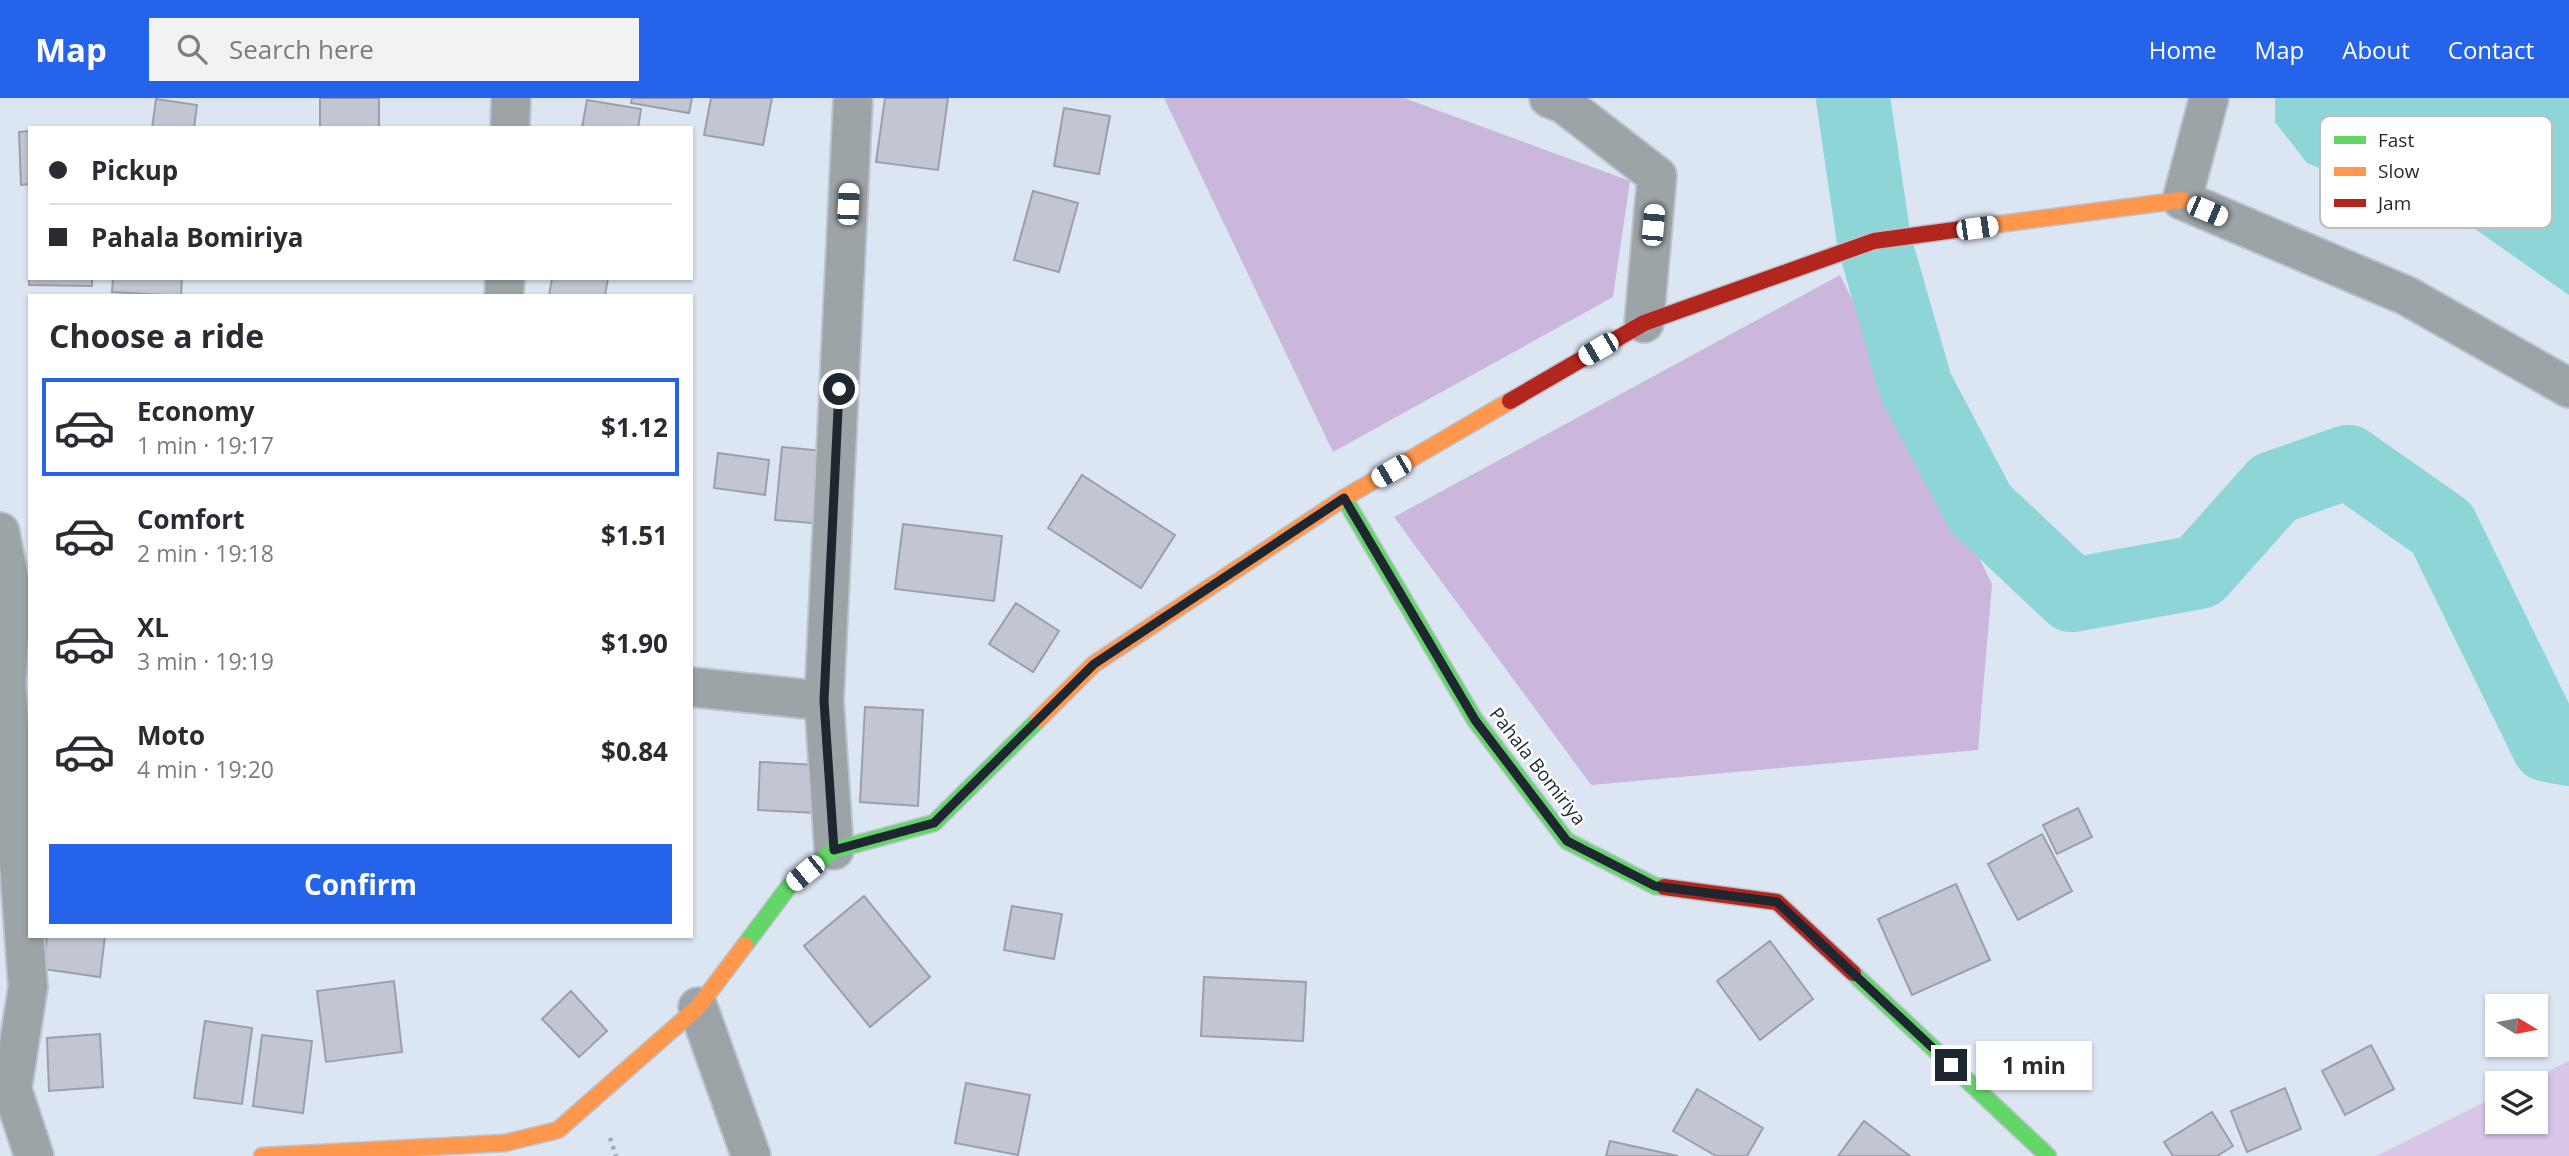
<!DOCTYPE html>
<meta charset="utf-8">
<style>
:root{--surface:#fff;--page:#f2f2f3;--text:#2b2b33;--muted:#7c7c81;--line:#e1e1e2;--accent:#2563eb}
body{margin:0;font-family:"Open Sans",sans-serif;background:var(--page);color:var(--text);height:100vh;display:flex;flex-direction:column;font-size:26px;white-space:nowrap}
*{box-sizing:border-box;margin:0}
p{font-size:23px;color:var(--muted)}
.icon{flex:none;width:38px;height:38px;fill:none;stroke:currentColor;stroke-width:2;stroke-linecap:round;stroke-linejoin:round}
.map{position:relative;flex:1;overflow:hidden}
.side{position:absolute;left:28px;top:196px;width:665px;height:644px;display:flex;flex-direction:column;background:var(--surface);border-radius:0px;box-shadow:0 2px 5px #0004}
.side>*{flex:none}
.guide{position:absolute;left:28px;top:28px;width:665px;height:154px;border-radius:0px;box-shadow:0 2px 5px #0004;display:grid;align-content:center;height:154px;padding:0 21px;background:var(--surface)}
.needle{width:46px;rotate:100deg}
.buttons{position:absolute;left:2485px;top:896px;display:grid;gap:14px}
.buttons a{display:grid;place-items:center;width:63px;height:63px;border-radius:0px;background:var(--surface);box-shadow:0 2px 5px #0004;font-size:35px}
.end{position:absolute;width:32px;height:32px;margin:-16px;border:9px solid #1e2630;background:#fff;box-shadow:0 0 0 4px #fff}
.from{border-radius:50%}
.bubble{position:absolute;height:49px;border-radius:0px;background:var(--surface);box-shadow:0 2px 5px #0004;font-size:23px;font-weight:700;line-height:49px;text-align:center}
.car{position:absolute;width:21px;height:42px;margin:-21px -10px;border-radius:9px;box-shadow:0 0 5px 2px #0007;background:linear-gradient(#fff 24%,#345 0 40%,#fff 0 76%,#345 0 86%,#fff 0)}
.guide b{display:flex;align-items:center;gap:24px;height:66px;font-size:26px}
.guide b+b{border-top:2px solid var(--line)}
.guide i{width:18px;height:18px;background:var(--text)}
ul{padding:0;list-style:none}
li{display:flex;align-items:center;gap:21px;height:98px;margin:0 14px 10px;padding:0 7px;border:4px solid transparent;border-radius:0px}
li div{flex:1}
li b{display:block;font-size:26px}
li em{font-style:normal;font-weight:700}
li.current{border-color:var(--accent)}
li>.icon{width:63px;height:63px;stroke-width:1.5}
h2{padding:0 21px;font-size:32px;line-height:84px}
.action{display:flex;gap:14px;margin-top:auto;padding:14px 21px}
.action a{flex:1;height:80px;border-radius:0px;background:var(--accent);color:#fff;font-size:28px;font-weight:700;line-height:80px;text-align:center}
header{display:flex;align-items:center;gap:42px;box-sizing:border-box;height:98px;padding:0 35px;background:var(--accent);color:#fff}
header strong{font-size:33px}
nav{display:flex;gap:38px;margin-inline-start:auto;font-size:24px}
.search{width:490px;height:63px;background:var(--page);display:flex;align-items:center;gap:18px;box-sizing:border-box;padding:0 24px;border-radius:0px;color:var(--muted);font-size:26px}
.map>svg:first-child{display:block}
.green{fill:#d8c6e9}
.forest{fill:#cbb7db}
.water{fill:#8dd5d7}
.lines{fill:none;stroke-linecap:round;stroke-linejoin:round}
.river{stroke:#8dd5d7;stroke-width:74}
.building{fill:#c2c6d2;stroke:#9c9faa;stroke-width:2}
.street-casing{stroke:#bbc3cd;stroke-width:42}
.fast-casing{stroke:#bbc3cd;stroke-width:19}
.slow-casing{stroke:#bbc3cd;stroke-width:19}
.jam-casing{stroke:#bbc3cd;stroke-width:19}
.path{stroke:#a5aab2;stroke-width:4.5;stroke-dasharray:3.5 5;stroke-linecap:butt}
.street{stroke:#9ca4a8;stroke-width:38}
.fast{stroke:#63d668;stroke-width:16}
.slow{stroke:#ff974d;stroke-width:16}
.jam{stroke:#b3261e;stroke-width:16}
.route{stroke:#1e2630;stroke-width:9}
.labels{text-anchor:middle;stroke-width:5;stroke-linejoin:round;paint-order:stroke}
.street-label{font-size:19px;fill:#1e2630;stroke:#fff}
.key{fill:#fff;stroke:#bcbec1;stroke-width:2}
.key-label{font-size:19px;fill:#1e2630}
</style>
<header>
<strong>Map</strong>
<div class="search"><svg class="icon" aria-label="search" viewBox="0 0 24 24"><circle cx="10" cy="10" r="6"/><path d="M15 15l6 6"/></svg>Search here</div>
<nav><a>Home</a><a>Map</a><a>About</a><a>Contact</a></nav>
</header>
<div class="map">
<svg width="2569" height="1058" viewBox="0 0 2569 1058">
<rect width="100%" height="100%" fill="#dce5f2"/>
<path class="green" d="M2569 963V1058H2376L2497 998V1024H2536V985H2524Z"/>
<path class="forest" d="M1164 0H1404L1630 83 1613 199 1333 354Z
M1840 177 1992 486 1978 652 1591 687 1394 419Z"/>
<path class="water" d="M2275 0H2569V197L2475 131 2307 65 2275 24Z"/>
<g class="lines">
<path class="river" d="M1853 0 1874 143 1916 289 1980 410 2072 497 2199 474 2274 390 2348 364 2442 430 2548 647 2569 651"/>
</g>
<path class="building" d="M320 0H379V30H320Z
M632 0H692L689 15 631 5Z
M711 0H772L763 47 704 37Z
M885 0H948L938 72 876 64Z
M156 1 197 7 194 30H152Z
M587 2 641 11 638 30H582Z
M1064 10 1110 18 1099 76 1054 68Z
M30 33V86L21 87 19 34Z
M1033 93 1078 105 1059 174 1014 162Z
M30 144V180H92V188L29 187Z
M113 180H182L181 198 112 194Z
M552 180H608L605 198H549Z
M782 349 833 354 825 426 775 422Z
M718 355 769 362 765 397 714 390Z
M1082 377 1175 437 1141 490 1048 430Z
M903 426 1002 438 994 503 895 491Z
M1016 505 1059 533 1033 574 989 546Z
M865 609 923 612 918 708 860 704Z
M760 664 817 667 816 715 758 712Z
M2078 710 2092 739 2057 756 2043 727Z
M2042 736 2072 793 2018 822 1988 766Z
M1956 786 1990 862 1912 897 1878 821Z
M864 798 930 879 870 929 804 848Z
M1012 808 1062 816 1054 861 1004 852Z
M47 838H105L100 879 43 871Z
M1770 843 1813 901 1760 942 1717 883Z
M1204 879 1306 884 1303 943 1201 938Z
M394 883 402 954 326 964 317 893Z
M571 893 607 933 579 959 542 921Z
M205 923 252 930 242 1006 194 1000Z
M100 936 103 989 49 993 47 940Z
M262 937 312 943 303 1015 253 1008Z
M2371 947 2394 991 2345 1017 2322 973Z
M966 985 1030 997 1018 1057 955 1045Z
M2285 990 2301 1031 2247 1054 2231 1013Z
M1697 991 1763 1030 1747 1058H1716L1673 1033Z
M2212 1014 2233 1048 2217 1058H2173L2164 1044Z
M1864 1023 1910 1058H1838Z
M1610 1043 1678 1058H1606Z"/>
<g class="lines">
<g class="street-casing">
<path id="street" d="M1549 0 1564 6 1657 78 1644 225
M2209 0 2182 102 2407 198 2569 290
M510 30 511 1
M504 198 505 180
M0 434 12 497 6 585 28 889 12 991 34 1058
M691 589 824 603
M834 752 824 603 853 0
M698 909 751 1058"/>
</g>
<g class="fast-casing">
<path id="fast" d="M1344 400 1475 622 1567 743 1655 788 1664 789
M745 847 790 787 834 752 934 725 1038 622
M1853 875 2048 1058"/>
</g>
<g class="slow-casing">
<path id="slow" d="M1962 131 2182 102
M1038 622 1094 566 1344 400 1510 303
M262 1058 505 1045 558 1032 698 909 745 847"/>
</g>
<g class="jam-casing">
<path id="jam" d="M1510 303 1644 225 1874 143 1962 131
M1664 789 1777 804 1853 875"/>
</g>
<path class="path" d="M610 1040 616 1058"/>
<use href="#street" class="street"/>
<use href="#fast" class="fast"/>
<use href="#slow" class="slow"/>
<use href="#jam" class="jam"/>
</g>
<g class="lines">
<path class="route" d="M839 291 824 603 834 752 934 725 1094 566 1344 400 1475 622 1567 743 1655 788 1777 804 1951 967"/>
</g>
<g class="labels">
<g class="street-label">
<text transform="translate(1538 668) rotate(52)" y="7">Pahala Bomiriya</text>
</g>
</g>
<rect x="2320" y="18" width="232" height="112" rx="10" class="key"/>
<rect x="2334" y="38" width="32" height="8" fill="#63d668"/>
<rect x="2334" y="69" width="32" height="9" fill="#ff974d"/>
<rect x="2334" y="101" width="32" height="8" fill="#b3261e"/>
<g class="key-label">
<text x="2378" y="49">Fast</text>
<text x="2378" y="80">Slow</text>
<text x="2378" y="112">Jam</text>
</g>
</svg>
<div class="buttons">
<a><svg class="needle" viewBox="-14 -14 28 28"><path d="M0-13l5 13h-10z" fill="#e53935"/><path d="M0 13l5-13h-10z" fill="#7c7c81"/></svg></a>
<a><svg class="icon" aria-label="layers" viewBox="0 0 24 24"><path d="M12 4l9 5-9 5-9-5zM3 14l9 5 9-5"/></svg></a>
</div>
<i class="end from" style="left:839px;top:291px"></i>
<i class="end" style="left:1951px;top:967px"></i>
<div class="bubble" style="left:1976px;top:943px;width:116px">1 min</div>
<i class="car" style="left:848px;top:106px;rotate:3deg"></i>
<i class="car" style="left:2207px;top:113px;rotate:113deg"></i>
<i class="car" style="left:1653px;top:127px;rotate:5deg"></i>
<i class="car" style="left:1977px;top:130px;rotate:82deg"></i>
<i class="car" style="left:1598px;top:251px;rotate:240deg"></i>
<i class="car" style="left:1391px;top:373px;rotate:240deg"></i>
<i class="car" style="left:805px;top:775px;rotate:231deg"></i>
<div class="guide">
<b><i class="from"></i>Pickup</b>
<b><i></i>Pahala Bomiriya</b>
</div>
<section class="side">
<h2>Choose a ride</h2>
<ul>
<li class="current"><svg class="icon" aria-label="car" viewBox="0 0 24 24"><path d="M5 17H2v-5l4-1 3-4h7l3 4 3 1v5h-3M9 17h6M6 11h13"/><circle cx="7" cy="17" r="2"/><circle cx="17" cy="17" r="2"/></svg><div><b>Economy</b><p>1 min · 19:17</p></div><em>$1.12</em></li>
<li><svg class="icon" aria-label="car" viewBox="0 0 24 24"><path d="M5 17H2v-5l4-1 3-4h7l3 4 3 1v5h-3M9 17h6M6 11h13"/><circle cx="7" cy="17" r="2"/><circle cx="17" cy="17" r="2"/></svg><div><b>Comfort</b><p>2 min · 19:18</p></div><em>$1.51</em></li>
<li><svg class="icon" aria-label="car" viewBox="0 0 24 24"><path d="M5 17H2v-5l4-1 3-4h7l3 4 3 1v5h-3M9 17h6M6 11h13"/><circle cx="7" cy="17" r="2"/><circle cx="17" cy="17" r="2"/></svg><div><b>XL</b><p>3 min · 19:19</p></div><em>$1.90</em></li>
<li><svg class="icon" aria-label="car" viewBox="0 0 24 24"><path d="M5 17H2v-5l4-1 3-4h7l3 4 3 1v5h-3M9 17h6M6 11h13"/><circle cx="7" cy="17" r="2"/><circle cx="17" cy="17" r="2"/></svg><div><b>Moto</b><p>4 min · 19:20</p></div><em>$0.84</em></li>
</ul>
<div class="action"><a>Confirm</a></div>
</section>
</div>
